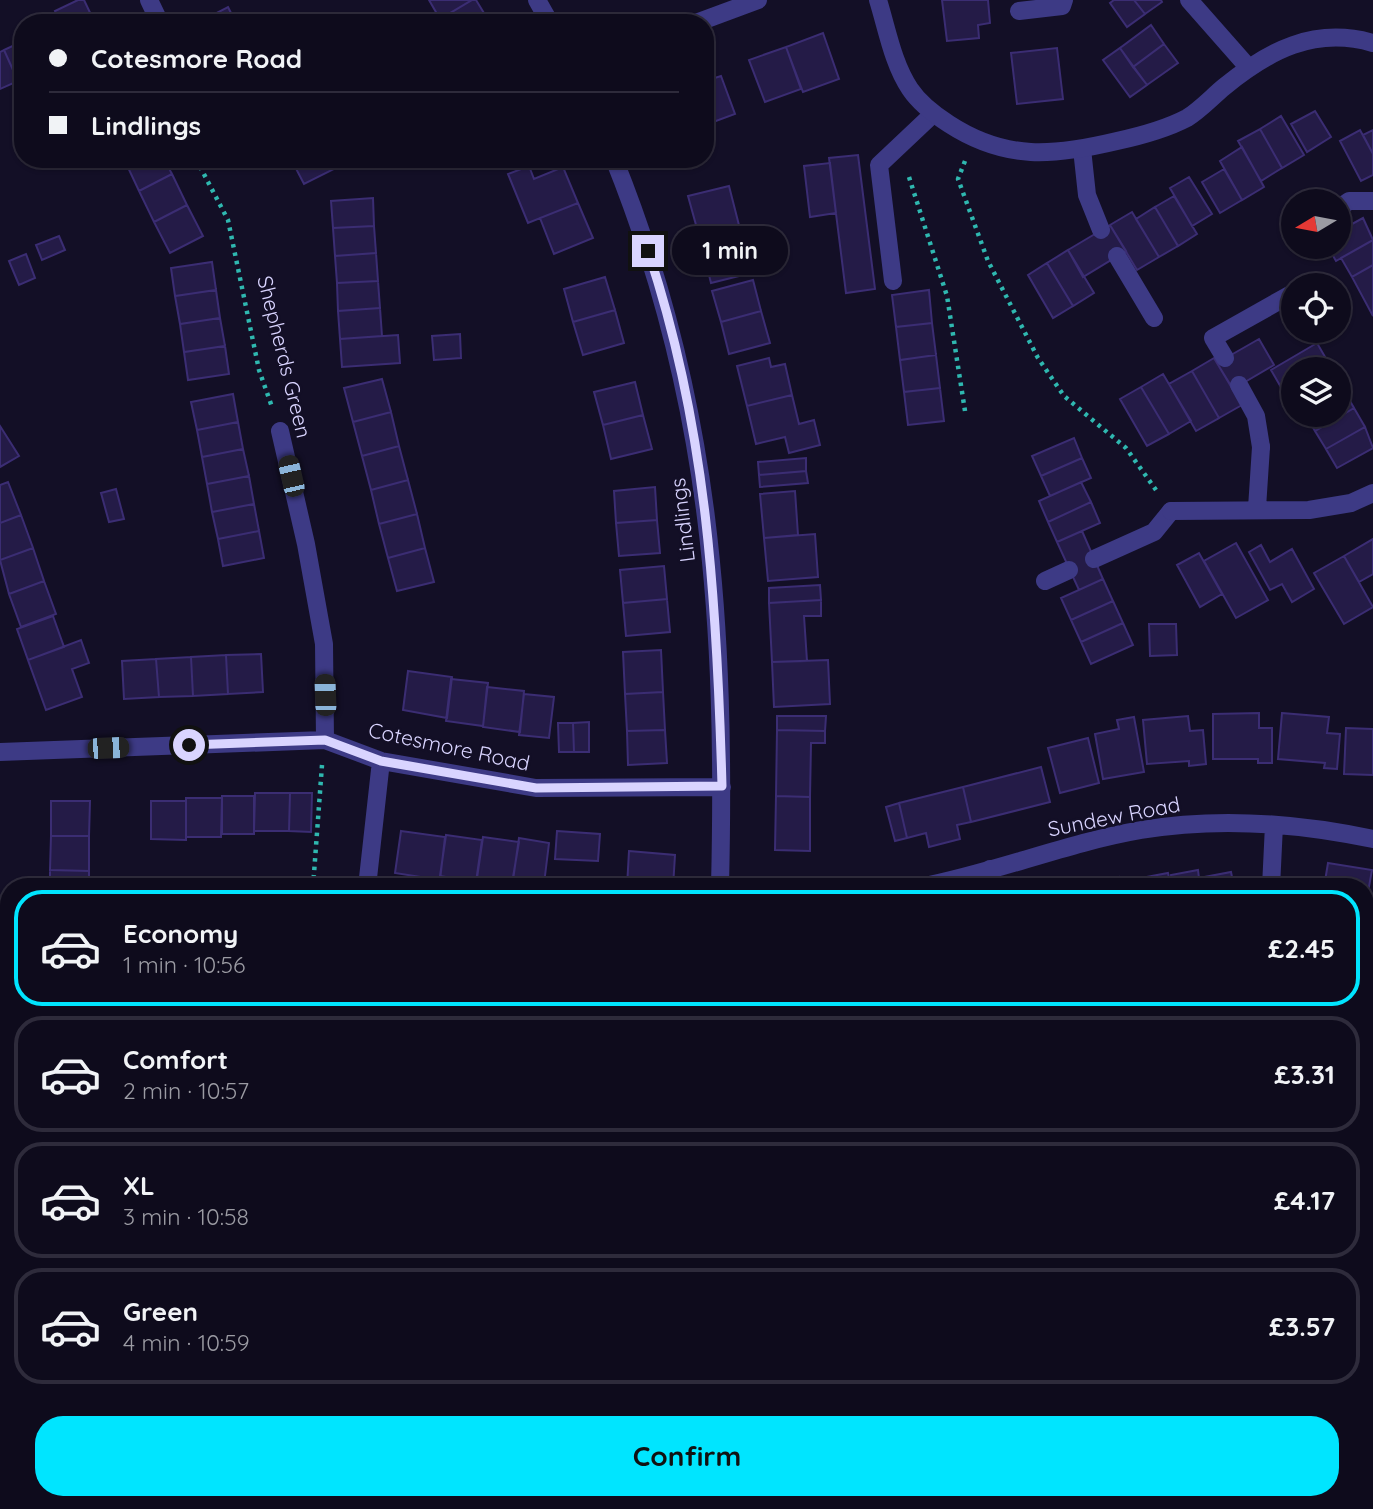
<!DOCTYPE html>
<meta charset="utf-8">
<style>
:root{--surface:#0e0b1c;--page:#1c1929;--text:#f1f3f6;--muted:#9b9ba3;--line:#2e2b3b;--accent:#00e5ff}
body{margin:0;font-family:Quicksand,sans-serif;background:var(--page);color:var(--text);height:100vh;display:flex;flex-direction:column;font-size:26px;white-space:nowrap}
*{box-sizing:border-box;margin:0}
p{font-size:23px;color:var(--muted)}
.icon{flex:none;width:38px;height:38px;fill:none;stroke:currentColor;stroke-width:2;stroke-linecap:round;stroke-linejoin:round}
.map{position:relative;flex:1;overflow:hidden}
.panel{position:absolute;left:0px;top:878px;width:1374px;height:632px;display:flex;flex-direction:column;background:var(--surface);border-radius:28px 28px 0 0;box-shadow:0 2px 5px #0004,0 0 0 2px var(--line)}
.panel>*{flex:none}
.guide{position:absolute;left:14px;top:14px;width:700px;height:154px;border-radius:28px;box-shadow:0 2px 5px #0004,0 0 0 2px var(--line);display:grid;align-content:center;height:154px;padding:0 35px;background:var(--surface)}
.needle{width:46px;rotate:260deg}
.fabs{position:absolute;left:1281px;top:189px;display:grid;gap:14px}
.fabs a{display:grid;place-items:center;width:70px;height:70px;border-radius:50%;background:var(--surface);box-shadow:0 2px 5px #0004,0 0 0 2px var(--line);font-size:35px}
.end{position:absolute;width:32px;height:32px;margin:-16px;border:9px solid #d9d4ff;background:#111;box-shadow:0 0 0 4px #111}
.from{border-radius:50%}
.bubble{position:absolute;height:49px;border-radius:24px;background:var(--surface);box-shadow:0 2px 5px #0004,0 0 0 2px var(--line);font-size:23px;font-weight:700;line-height:49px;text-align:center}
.car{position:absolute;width:21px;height:42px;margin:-21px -10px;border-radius:9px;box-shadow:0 0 5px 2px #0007;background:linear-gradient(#222 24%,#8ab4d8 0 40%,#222 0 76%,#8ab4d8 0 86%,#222 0)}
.guide b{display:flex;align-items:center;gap:24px;height:66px;font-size:26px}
.guide b+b{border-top:2px solid var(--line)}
.guide i{width:18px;height:18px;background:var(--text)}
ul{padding:12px 0 0;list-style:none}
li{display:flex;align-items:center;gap:21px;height:116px;margin:0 14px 10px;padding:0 21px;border:4px solid var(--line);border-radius:28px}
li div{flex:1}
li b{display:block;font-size:26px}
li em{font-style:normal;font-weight:700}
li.current{border-color:var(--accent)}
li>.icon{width:63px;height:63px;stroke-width:1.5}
.action{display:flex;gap:14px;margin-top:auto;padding:14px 35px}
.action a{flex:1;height:80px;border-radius:28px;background:var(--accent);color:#111;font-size:28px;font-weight:700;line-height:80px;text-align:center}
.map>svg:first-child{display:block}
.green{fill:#12302f}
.building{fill:#241b47;stroke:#3b2d73;stroke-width:2}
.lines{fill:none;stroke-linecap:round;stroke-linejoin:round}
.path{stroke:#2fb8b0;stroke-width:4.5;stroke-dasharray:3.5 5;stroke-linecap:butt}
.lane{stroke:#3d3a85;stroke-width:18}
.street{stroke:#3d3a85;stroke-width:18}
.route{stroke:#d9d4ff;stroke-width:9}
.labels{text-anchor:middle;stroke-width:5;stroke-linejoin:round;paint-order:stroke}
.street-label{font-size:21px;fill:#d9d4ff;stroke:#130f26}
</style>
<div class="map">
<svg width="1373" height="1509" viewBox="0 0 1373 1509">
<rect width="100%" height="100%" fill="#130f26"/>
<path class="green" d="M1373 1130V1210L1366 1222 1365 1157Z"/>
<path class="building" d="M78 0H84L95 23H61L55 11Z
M429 0H472L440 19Z
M472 0H476L490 23H443L440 19Z
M942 0H988L990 23 978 25 979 38 947 41Z
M1114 0H1134L1145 14 1127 27 1110 3Z
M1134 0H1161L1162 2 1145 14Z
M228 7 236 23H207L205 19Z
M1151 25 1164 44 1133 67 1120 48Z
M823 33 839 79 803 92 786 47Z
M23 41V79L18 81 4 50Z
M1164 44 1178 63 1147 85 1133 67Z
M786 47 801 89 765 102 749 60Z
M1057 48 1063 99 1017 104 1011 53Z
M1120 48 1147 85 1130 97 1103 60Z
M4 50 18 81 0 89V52Z
M721 76 735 114 705 125V81Z
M1315 111 1331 137 1307 152 1291 124Z
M1281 116 1304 155 1282 168 1260 129Z
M1260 129 1282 168 1261 181 1238 141Z
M1360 130 1373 154V175L1361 181 1340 141Z
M1373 130V154L1363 135Z
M1242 147 1264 187 1242 200 1220 161Z
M858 155 875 289 846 293 829 158Z
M124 159H164L172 174 139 191Z
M291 159H352V160L304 184Z
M830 163 836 213 810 217 804 166Z
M529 166 534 179 563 167 578 203 528 223 508 174Z
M1224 169 1242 200 1220 213 1202 182Z
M172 174 187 205 154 222 139 191Z
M1189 177 1212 214 1192 226 1170 188Z
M729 186 741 233 701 243 688 196Z
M1174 196 1197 234 1178 246 1155 207Z
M373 198 374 226 333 228 331 201Z
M578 203 593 238 554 254 540 218Z
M187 205 203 236 170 253 154 222Z
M1155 207 1178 246 1159 257 1136 219Z
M1132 212 1159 257 1137 270 1110 225Z
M1363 218 1373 240 1336 261 1328 247H1339V231Z
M1110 225 1126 251 1083 277 1068 250Z
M374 226 376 253 335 256 333 228Z
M741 233 751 273 711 283 701 243Z
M59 236 65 250 42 260 36 245Z
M1373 240V265L1352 277 1341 258Z
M1068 250 1094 293 1073 306 1047 263Z
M376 253 378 281 337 283 335 256Z
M26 254 35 278 19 285 9 261Z
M212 262 216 290 175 296 171 268Z
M1047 263 1073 306 1053 318 1028 275Z
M1373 265V316L1352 277Z
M605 277 615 310 573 322 564 289Z
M753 280 761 311 721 322 712 291Z
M378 281 380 308 338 311 337 283Z
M216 290 220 318 180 324 175 296Z
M929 290 932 323 896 327 892 295Z
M380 308 382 336 340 339 338 311Z
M615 310 624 343 583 355 573 322Z
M761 311 770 343 729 354 721 322Z
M220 318 225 346 184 352 180 324Z
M932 323 936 355 900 360 896 327Z
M460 334 461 358 434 360 432 336Z
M398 335 400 363 342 367 340 339Z
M1259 339 1274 365 1233 389 1217 363Z
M1317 343 1332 369H1293V408L1271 370Z
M225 346 229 374 188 380 184 352Z
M936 355 940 388 904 392 900 360Z
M769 358 771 367 785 364 792 395 747 406 737 366Z
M1214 358 1242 405 1219 418 1192 371Z
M1192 371 1219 418 1196 431 1169 384Z
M1163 374 1191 421 1169 434 1141 387Z
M382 379 391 412 353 422 344 388Z
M635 382 643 415 603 425 594 392Z
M1141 387 1169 434 1147 446 1120 399Z
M940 388 944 421 908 425 904 392Z
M1343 389 1354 408 1315 431 1306 415H1339V391Z
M233 394 238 422 197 430 191 402Z
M792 395 799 424 814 420 820 445 789 453 785 437 756 444 747 406Z
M1354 408 1365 427 1326 449 1315 431Z
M391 412 399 446 362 456 353 422Z
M643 415 652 449 611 459 603 425Z
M238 422 243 449 202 457 197 430Z
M0 426 19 456 0 467Z
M1365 427 1373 448 1337 468 1326 449Z
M1074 438 1082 458 1041 476 1032 456Z
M399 446 408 480 371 490 362 456Z
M243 449 249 476 207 484 202 457Z
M806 458V471L759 475 758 462Z
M1082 458 1091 478 1050 496 1041 476Z
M806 471 808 483 760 487 759 475Z
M249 476 254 504 212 512 207 484Z
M408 480 417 514 379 524 371 490Z
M8 482 21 515 0 523V485Z
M1081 482 1091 502 1048 522 1039 501Z
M655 487 657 520 616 523 614 491Z
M116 489 124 519 109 522 101 493Z
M795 491 798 535 764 538 760 494Z
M1091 502 1100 523 1057 542 1048 522Z
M254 504 259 531 218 539 212 512Z
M417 514 425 548 388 558 379 524Z
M21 515 33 548 0 560V523Z
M657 520 660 553 619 556 616 523Z
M259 531 264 558 223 566 218 539Z
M1082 531 1103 579 1079 590 1057 542Z
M815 534 818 577 768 581 764 538Z
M1373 539V574L1359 582 1344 556Z
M1236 543 1268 600 1236 618 1204 561Z
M1261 545 1270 562 1292 549 1314 589 1292 602 1282 584 1270 590 1249 552Z
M33 548 44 581 9 594 0 560Z
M425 548 434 582 397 591 388 558Z
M1199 553 1222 594 1200 607 1177 565Z
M1344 556 1373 607 1344 624 1314 573Z
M664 566 667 599 623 603 620 570Z
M1103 579 1113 601 1071 620 1061 598Z
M44 581 56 614 21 627 9 594Z
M820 585 821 600 769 603V588Z
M667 599 670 632 626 636 623 603Z
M821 600V616H804L807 661 772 662 769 603Z
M1113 601 1123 623 1081 642 1071 620Z
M53 616 64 647 28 660 17 629Z
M1123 623 1133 645 1091 664 1081 642Z
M1149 624H1176L1177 655 1150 656Z
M81 640 89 663 72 669 82 697 46 710 28 660Z
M661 650 663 692 625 694 623 652Z
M261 654 263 692 228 694 226 655Z
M226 655 228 694 193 696 191 657Z
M191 657 193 696 159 697 156 659Z
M156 659 159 697 124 699 122 661Z
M828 660 830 704 774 707 772 662Z
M408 671 452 677 447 718 403 710Z
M451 679 488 683 483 726 446 721Z
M487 687 524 691 520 732 483 727Z
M663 692 665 730 627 731 625 694Z
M524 694 554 697 549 738 519 735Z
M1259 713V728H1272V763H1258V759H1213V714Z
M1282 713 1329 717 1327 733 1340 734 1337 769 1324 768 1325 763 1278 759Z
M777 716H826L825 731 777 730Z
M1188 716 1190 731 1203 730 1206 764 1189 766V761L1147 764 1143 720Z
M1134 717 1144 772 1103 779 1095 734 1119 729 1117 720Z
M589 722V752H574L573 723Z
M558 723H573L574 752H559Z
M1346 728 1373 729V775L1344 774Z
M665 730 667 763 628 765 627 731Z
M777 730 825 731V743H811L810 797 776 796Z
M1088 738 1099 783 1060 793 1048 748Z
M1041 767 1050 802 971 822 963 787Z
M963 787 971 822 957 825 960 839 929 847 926 833 907 838 899 803Z
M255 793H290L289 831H254Z
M290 793H312L311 832 289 831Z
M222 796H254V834H222Z
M776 796 810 797V851L775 850Z
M186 798H222L221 837H186Z
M51 801H90L89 836H51Z
M151 801H186V840L151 839Z
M899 803 907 838 895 841 886 807Z
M401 831 445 837 440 880 395 873Z
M557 831 600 834 598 861 555 859Z
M446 835 482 840 476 882 440 876Z
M51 836H89V871L50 870Z
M483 837 519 842 512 883 477 878Z
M519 838 549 843 544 884 513 880Z
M629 851 675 855 673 887H627Z
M1328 863 1372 870 1365 909V887H1324Z
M50 870 89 871V887H50Z
M1198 870 1199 878 1231 872 1234 887H1173L1171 875Z
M1168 873 1171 887H1126L1125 881Z
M1119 877 1121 887H1073V886Z
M1365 916 1373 917V963L1365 962Z
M1365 1296H1373V1337L1365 1338Z
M1373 1357V1408H1365V1358Z
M1373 1475V1503L1368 1504 1365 1476Z
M187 1502H212L226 1509H183Z
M485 1502H534L530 1509H493L484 1504Z
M642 1502H650L664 1509H638Z
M907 1502H956L952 1509H903Z
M1042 1502H1073L1069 1509H1039Z
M1135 1502H1183L1179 1509H1148Z
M1226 1502H1260L1259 1509H1226Z"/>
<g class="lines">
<path class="path" d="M196 159 228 220 259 370 272 407
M965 161 958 179 988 261 1038 358 1064 396 1126 448 1156 490
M909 177 947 296 965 411
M313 887 322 765
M1365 996 1373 1001
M0 1195H9
M1365 1232 1373 1221
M0 1460 9 1456
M1212 1509V1502"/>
<path class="lane" d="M1019 11 1062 6 1064 0
M1082 149 1087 195 1101 230
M1339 208 1349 201H1373
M1117 256 1154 318
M893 281 879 165 933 114
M1225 358 1213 338 1293 293
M1239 385 1256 416 1261 447
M1094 559 1154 532 1171 511
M1045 581 1069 570
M1003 1509 1005 1502"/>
<path class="street" d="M149 0 160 23
M537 0 550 23
M878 0C887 29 893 64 910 89 920 104 935 115 949 124 1006 161 1054 156 1117 141 1140 136 1166 129 1187 118 1200 110 1212 97 1224 87 1268 51 1314 26 1373 43
M1189 0 1248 67
M696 23 758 0
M614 159C712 402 726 629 720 887
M280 431 306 544 324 644 325 740
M1257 508 1261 447
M1171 511 1309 510 1351 503 1373 493
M0 752 325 740 381 761 536 788 722 787
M990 869 995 887
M367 887 381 761
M920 887C994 873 1066 843 1141 830 1218 817 1297 823 1373 839
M1271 887 1274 825
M0 1309 9 1357
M1365 1433H1373
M66 1502 71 1509
M582 1509 585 1502"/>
</g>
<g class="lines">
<path class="route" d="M189 745 325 740 381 761 536 788 722 786C717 603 707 427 648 251"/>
</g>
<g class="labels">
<g class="street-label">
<text transform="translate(284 357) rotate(76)" y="7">Shepherds Green</text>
<text transform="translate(683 520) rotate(-97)" y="7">Lindlings</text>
<text transform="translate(449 747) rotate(12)" y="7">Cotesmore Road</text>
<text transform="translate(1114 817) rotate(-11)" y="7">Sundew Road</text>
</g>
</g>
</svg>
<div class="fabs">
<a><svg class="needle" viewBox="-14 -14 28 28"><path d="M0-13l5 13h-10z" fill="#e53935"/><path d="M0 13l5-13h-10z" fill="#9b9ba3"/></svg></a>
<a><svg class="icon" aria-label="locate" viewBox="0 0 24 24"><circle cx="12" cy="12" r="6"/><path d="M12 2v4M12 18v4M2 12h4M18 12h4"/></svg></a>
<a><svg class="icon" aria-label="layers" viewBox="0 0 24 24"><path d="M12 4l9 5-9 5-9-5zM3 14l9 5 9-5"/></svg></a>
</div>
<i class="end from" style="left:189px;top:745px"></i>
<i class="end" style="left:648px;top:251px"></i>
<div class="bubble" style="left:672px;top:226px;width:116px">1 min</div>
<i class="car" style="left:291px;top:476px;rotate:347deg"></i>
<i class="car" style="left:325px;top:695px;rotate:358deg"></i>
<i class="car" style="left:108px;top:748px;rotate:88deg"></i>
<div class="guide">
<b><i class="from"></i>Cotesmore Road</b>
<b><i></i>Lindlings</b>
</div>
<section class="panel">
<ul>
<li class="current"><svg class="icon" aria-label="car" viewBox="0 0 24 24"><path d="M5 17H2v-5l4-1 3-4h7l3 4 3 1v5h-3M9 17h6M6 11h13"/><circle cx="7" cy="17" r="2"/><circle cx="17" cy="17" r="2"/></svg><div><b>Economy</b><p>1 min · 10:56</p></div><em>£2.45</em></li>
<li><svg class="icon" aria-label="car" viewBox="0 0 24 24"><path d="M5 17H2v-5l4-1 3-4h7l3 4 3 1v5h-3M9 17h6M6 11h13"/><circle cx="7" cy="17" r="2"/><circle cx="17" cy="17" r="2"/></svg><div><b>Comfort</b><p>2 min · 10:57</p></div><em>£3.31</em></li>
<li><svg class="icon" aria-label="car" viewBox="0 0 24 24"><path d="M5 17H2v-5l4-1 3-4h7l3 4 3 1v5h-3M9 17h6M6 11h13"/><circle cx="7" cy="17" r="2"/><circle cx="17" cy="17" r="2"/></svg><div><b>XL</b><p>3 min · 10:58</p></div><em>£4.17</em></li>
<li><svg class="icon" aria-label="car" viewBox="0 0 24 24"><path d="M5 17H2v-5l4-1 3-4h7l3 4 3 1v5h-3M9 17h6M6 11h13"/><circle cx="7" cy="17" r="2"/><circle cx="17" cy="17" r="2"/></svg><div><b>Green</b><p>4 min · 10:59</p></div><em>£3.57</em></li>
</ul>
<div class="action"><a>Confirm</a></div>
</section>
</div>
